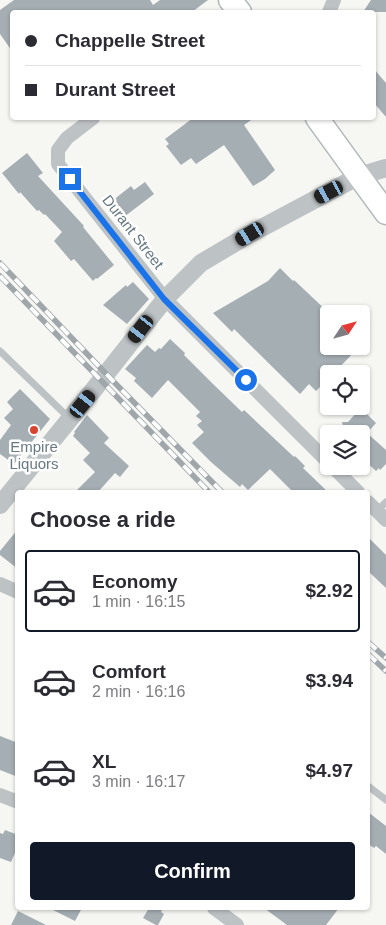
<!DOCTYPE html>
<meta charset="utf-8">
<style>
:root{--surface:#fff;--page:#f2f2f3;--text:#2b2b33;--muted:#7c7c81;--line:#e1e1e2;--accent:#111827}
body{margin:0;font-family:Helvetica,sans-serif;background:var(--page);color:var(--text);height:100vh;display:flex;flex-direction:column;font-size:19px;white-space:nowrap}
*{box-sizing:border-box;margin:0}
p{font-size:16px;color:var(--muted)}
.icon{flex:none;width:28px;height:28px;fill:none;stroke:currentColor;stroke-width:2;stroke-linecap:round;stroke-linejoin:round}
.map{position:relative;flex:1;overflow:hidden}
.drawer{position:absolute;left:15px;top:490px;width:355px;height:420px;display:flex;flex-direction:column;background:var(--surface);border-radius:5px;box-shadow:0 1px 4px #0004}
.drawer>*{flex:none}
.hud{position:absolute;left:10px;top:10px;width:366px;height:110px;border-radius:5px;box-shadow:0 1px 4px #0004;display:grid;align-content:center;height:110px;padding:0 15px;background:var(--surface)}
.needle{width:32px;rotate:54deg}
.fabs{position:absolute;left:320px;top:305px;display:grid;gap:10px}
.fabs a{display:grid;place-items:center;width:50px;height:50px;border-radius:5px;background:var(--surface);box-shadow:0 1px 4px #0004;font-size:25px}
.end{position:absolute;width:22px;height:22px;margin:-11px;border:6px solid #1a73e8;background:#fff;box-shadow:0 0 0 2px #fff}
.from{border-radius:50%}
.car{position:absolute;width:15px;height:30px;margin:-15px -8px;border-radius:6px;box-shadow:0 0 4px 1px #0007;background:linear-gradient(#222 24%,#8ab4d8 0 40%,#222 0 76%,#8ab4d8 0 86%,#222 0)}
.hud b{display:flex;align-items:center;gap:18px;height:48px;font-size:19px}
.hud b+b{border-top:1px solid var(--line)}
.hud i{width:12px;height:12px;background:var(--text)}
ul{padding:0;list-style:none}
li{display:flex;align-items:center;gap:15px;height:82px;margin:0 10px 8px;padding:0 5px;border:2px solid transparent;border-radius:5px}
li div{flex:1}
li b{display:block;font-size:19px}
li em{font-style:normal;font-weight:800}
li.active{border-color:var(--accent)}
li>.icon{width:45px;height:45px;stroke-width:1.5}
h2{padding:0 15px;font-size:22px;line-height:60px}
.button{display:flex;gap:10px;margin-top:auto;padding:10px 15px}
.button a{flex:1;height:58px;border-radius:5px;background:var(--accent);color:#fff;font-size:20px;font-weight:800;line-height:58px;text-align:center}
.map>svg:first-child{display:block}
.building{fill:#a5aeb3}
.lines{fill:none;stroke-linecap:round;stroke-linejoin:round}
.primary-casing{stroke:#b1b7ba;stroke-width:25}
.service{stroke:#bdc2c5;stroke-width:7}
.minor{stroke:#bdc2c5;stroke-width:14}
.tertiary{stroke:#bdc2c5;stroke-width:18}
.primary{stroke:#fff;stroke-width:22}
.rail-casing{stroke:#9fa7ab;stroke-width:5.5}
.rail{stroke:#fff;stroke-width:4;stroke-dasharray:11;stroke-linecap:butt}
.route{stroke:#1a73e8;stroke-width:6}
.poi-dot{fill:#d94430;stroke:#fff;stroke-width:2}
.labels{text-anchor:middle;stroke-width:5;stroke-linejoin:round;paint-order:stroke}
.street-label{font-size:15px;fill:#677983;stroke:#fff}
.poi-label{font-size:15px;fill:#677983;stroke:#fff}
</style>
<div class="map">
<svg width="386" height="925" viewBox="0 0 386 925">
<rect width="100%" height="100%" fill="#f6f6f3"/>
<path class="building" d="M14 0H150L153 5 160 0H208L192 12H12V51L0 34V10Z
M371 0H386V12H363Z
M374 69 386 83V117L374 103Z
M193 118H254L244 125 275 170 265 179 253 186 224 145 196 164 191 158 181 165 166 146 169 144 165 139Z
M27 153 43 173 38 176 84 226 83 227 114 265 97 279 96 278 93 281 74 259 71 261 54 241 62 232 45 214 44 215 39 210 37 211 20 192 19 194 2 173Z
M145 182 154 194 124 217 112 201 131 186 134 190Z
M280 268 293 281 294 280 329 313V346H360L333 374H329V378L316 391 309 384 300 394 234 329 232 332 213 313 268 281Z
M133 282 149 299 127 324 103 305 126 285 127 287Z
M170 339 185 353 184 355 213 384 242 412 244 410 294 457 295 456 305 466 303 468 328 492H293L270 469 248 490 242 484 240 487 211 462 192 443 204 432 197 425 202 421 196 416 200 412 168 380 152 398 134 381 136 378 125 369 147 345 155 352 159 348 161 349Z
M20 389 50 419 14 464 0 454V440L11 425 4 418 13 409 7 402Z
M358 411 364 415 366 413 376 423 367 433 386 450V464L380 470 379 468 376 471 361 457V434H345L342 422H348Z
M87 415 109 438 104 443 129 466 120 477 115 473 98 492H75L95 472 83 460 90 453 73 436 75 433 74 432Z
M18 529V569L0 555V551Z
M368 537 386 555V588L368 571Z
M0 736 18 743V777L0 770Z
M368 812 386 826V854L376 846 374 848 368 844Z
M5 830 18 835V846L11 862 0 858V833L3 834Z
M49 908H82L75 921Z
M149 908H163L161 912 164 914 158 925H156L143 918Z
M264 908H339L326 925H287Z
M18 911 46 925H11Z"/>
<g class="lines">
<g class="primary-casing">
<path id="primary" d="M230 0 240 12
M317 118 359 176 386 213"/>
</g>
<path class="service" d="M0 351 70 419
M377 511 386 502
M368 786 386 800"/>
<path class="minor" d="M329 12 334 0
M93 118 67 138 58 150V164L165 299 329 463
M332 466 358 492
M368 502 386 520
M0 584 18 592
M0 795 18 802
M214 908 237 925"/>
<path class="tertiary" d="M0 505 95 388 165 299 201 263 250 234 359 176 386 168"/>
<use href="#primary" class="primary"/>
<g class="rail-casing">
<path id="rail" d="M0 263 113 381 222 492
M0 276 209 492
M368 642 386 658
M368 654 386 671"/>
</g>
<use href="#rail" class="rail"/>
</g>
<g class="lines">
<path class="route" d="M70 179 164 299 246 380"/>
</g>
<circle class="poi-dot" cx="34" cy="430" r="5"/>
<g class="labels">
<g class="street-label">
<text transform="translate(133 232) rotate(52)" y="5">Durant Street</text>
</g>
<g class="poi-label">
<text x="34" y="452">Empire<tspan x="34" dy="17">Liquors</tspan></text>
</g>
</g>
</svg>
<div class="fabs">
<a><svg class="needle" viewBox="-14 -14 28 28"><path d="M0-13l5 13h-10z" fill="#e53935"/><path d="M0 13l5-13h-10z" fill="#7c7c81"/></svg></a>
<a><svg class="icon" aria-label="locate" viewBox="0 0 24 24"><circle cx="12" cy="12" r="6"/><path d="M12 2v4M12 18v4M2 12h4M18 12h4"/></svg></a>
<a><svg class="icon" aria-label="layers" viewBox="0 0 24 24"><path d="M12 4l9 5-9 5-9-5zM3 14l9 5 9-5"/></svg></a>
</div>
<i class="end from" style="left:246px;top:380px"></i>
<i class="end" style="left:70px;top:179px"></i>
<i class="car" style="left:329px;top:192px;rotate:242deg"></i>
<i class="car" style="left:250px;top:234px;rotate:239deg"></i>
<i class="car" style="left:141px;top:329px;rotate:218deg"></i>
<i class="car" style="left:83px;top:404px;rotate:39deg"></i>
<div class="hud">
<b><i class="from"></i>Chappelle Street</b>
<b><i></i>Durant Street</b>
</div>
<section class="drawer">
<h2>Choose a ride</h2>
<ul>
<li class="active"><svg class="icon" aria-label="car" viewBox="0 0 24 24"><path d="M5 17H2v-5l4-1 3-4h7l3 4 3 1v5h-3M9 17h6M6 11h13"/><circle cx="7" cy="17" r="2"/><circle cx="17" cy="17" r="2"/></svg><div><b>Economy</b><p>1 min · 16:15</p></div><em>$2.92</em></li>
<li><svg class="icon" aria-label="car" viewBox="0 0 24 24"><path d="M5 17H2v-5l4-1 3-4h7l3 4 3 1v5h-3M9 17h6M6 11h13"/><circle cx="7" cy="17" r="2"/><circle cx="17" cy="17" r="2"/></svg><div><b>Comfort</b><p>2 min · 16:16</p></div><em>$3.94</em></li>
<li><svg class="icon" aria-label="car" viewBox="0 0 24 24"><path d="M5 17H2v-5l4-1 3-4h7l3 4 3 1v5h-3M9 17h6M6 11h13"/><circle cx="7" cy="17" r="2"/><circle cx="17" cy="17" r="2"/></svg><div><b>XL</b><p>3 min · 16:17</p></div><em>$4.97</em></li>
</ul>
<div class="button"><a>Confirm</a></div>
</section>
</div>
